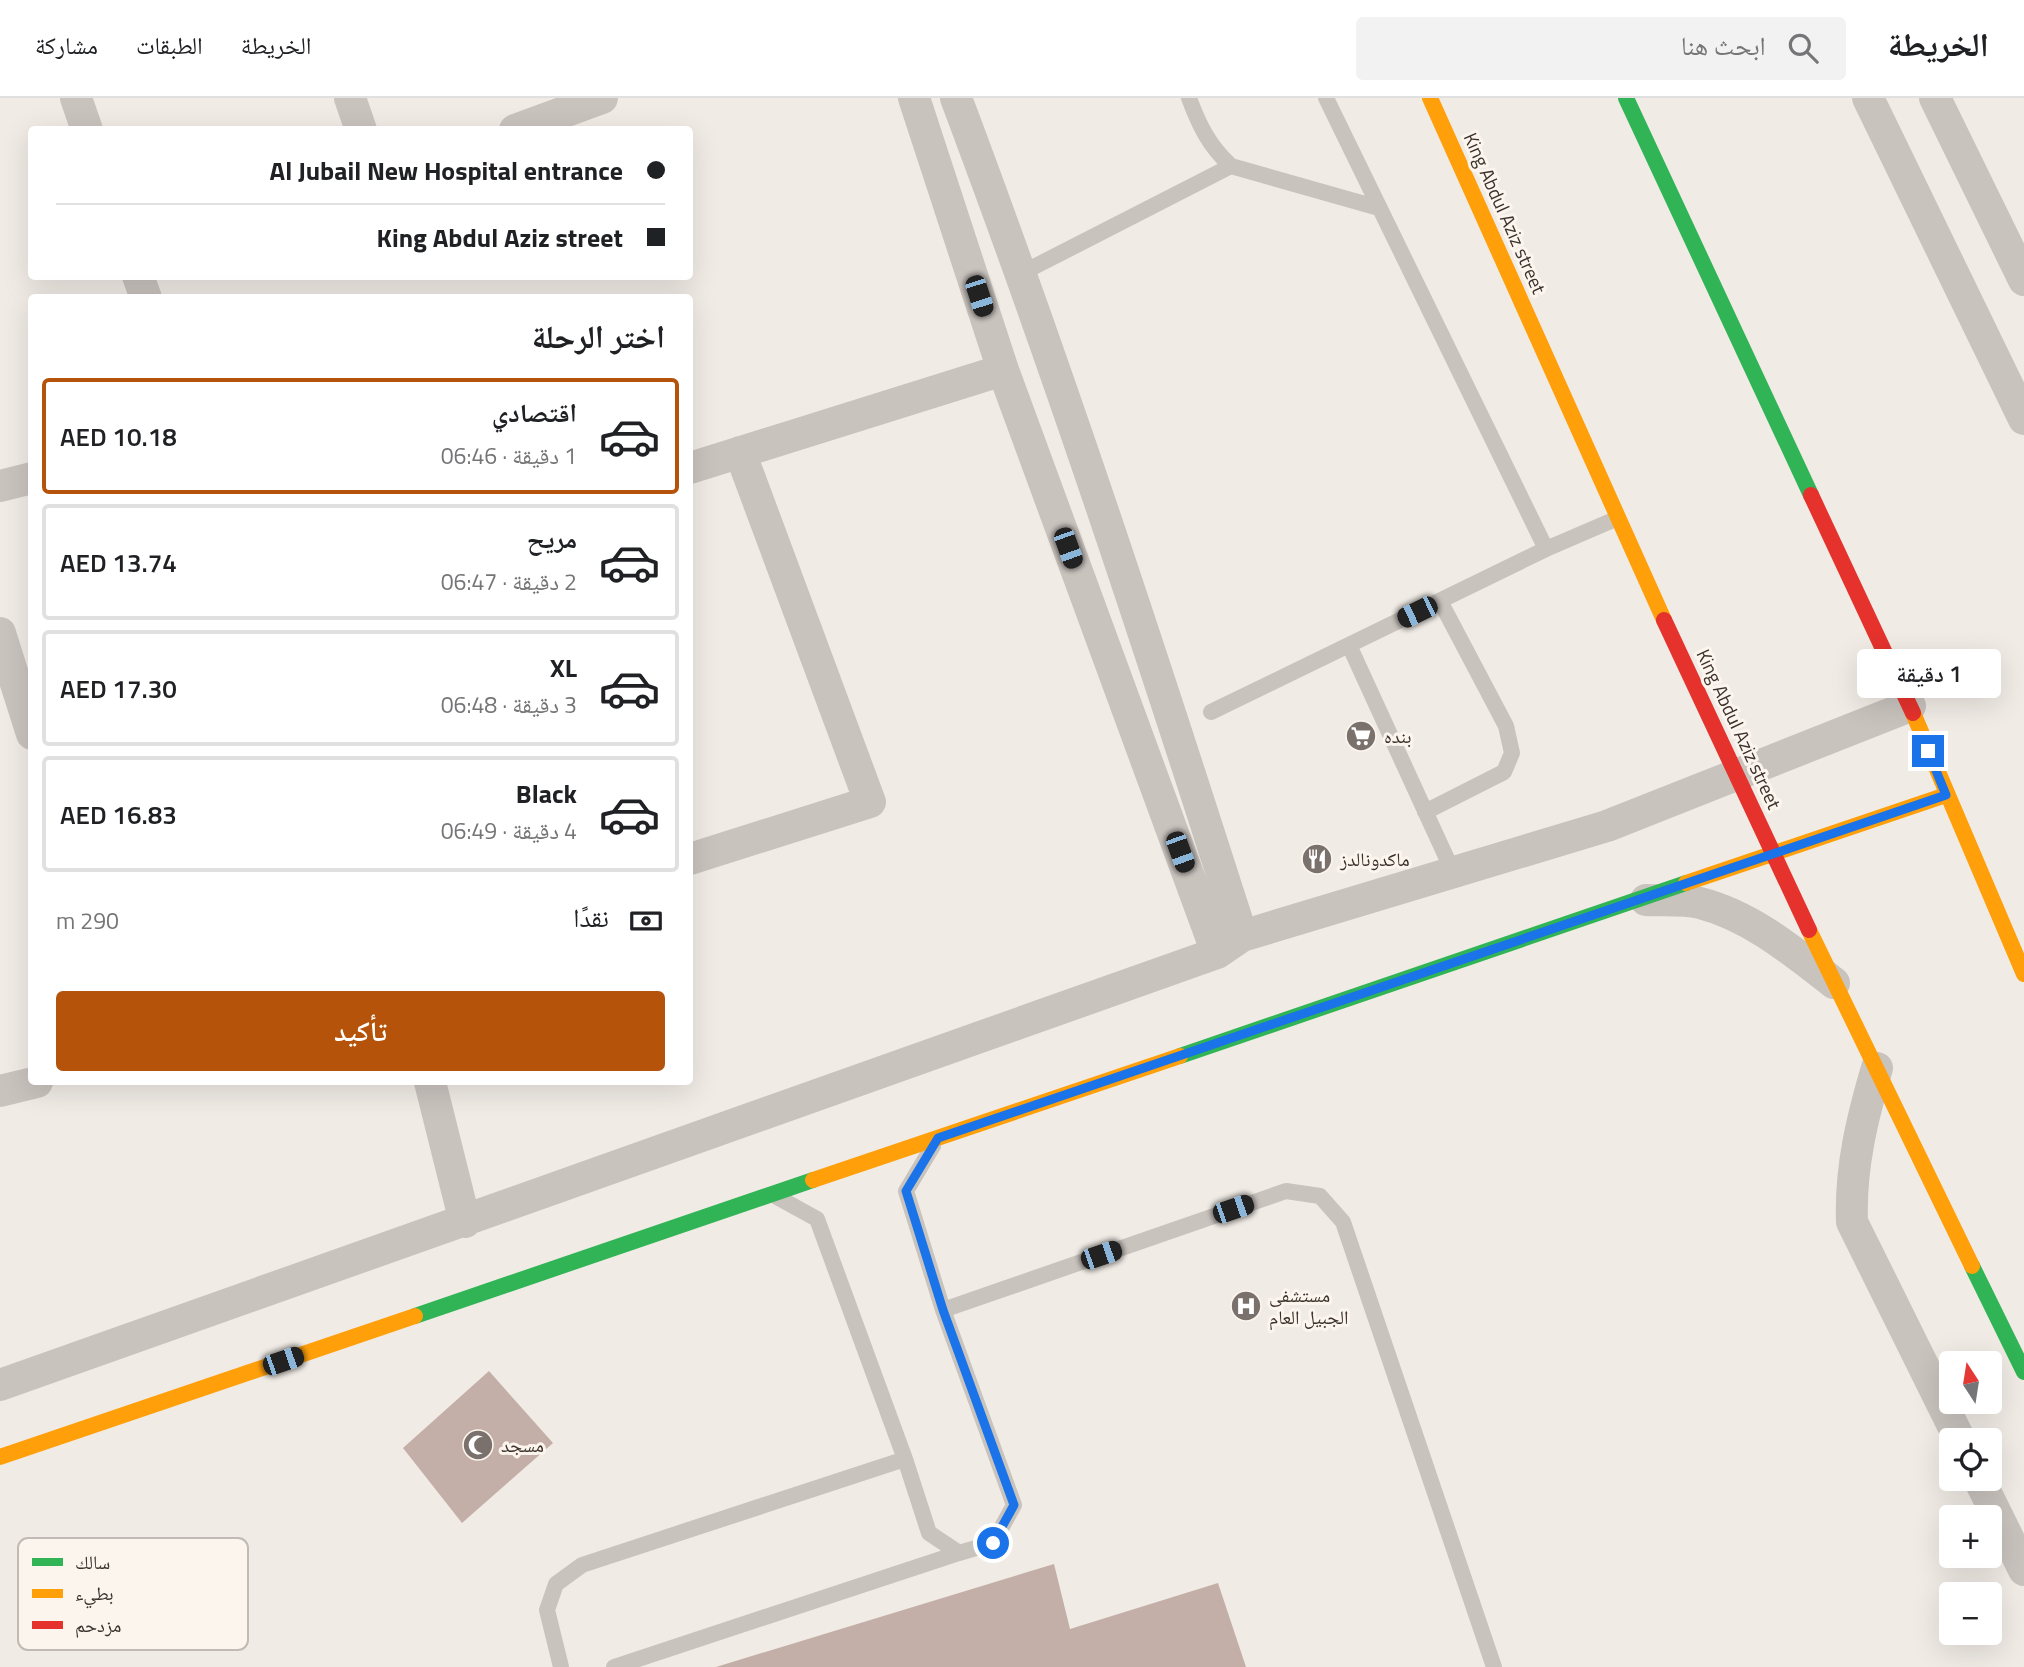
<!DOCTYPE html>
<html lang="ar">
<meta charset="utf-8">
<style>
:root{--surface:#fff;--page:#f2f2f2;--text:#202124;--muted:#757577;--line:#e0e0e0;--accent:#b45309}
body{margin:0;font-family:"Titillium Web","Noto Naskh Arabic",sans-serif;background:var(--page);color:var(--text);direction:rtl;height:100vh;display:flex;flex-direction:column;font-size:26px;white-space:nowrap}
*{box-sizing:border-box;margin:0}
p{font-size:23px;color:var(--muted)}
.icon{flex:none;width:38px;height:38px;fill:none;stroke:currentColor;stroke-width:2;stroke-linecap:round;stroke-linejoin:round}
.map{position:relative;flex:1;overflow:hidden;direction:ltr}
.panel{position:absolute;left:28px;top:196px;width:665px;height:791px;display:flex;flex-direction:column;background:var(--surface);border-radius:7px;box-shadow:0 7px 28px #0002;direction:rtl}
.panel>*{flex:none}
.guide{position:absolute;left:28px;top:28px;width:665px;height:154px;border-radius:7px;box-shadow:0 7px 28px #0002;direction:rtl;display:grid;align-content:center;height:154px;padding:0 28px;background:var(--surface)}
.needle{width:46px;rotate:348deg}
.controls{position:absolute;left:1939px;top:1253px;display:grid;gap:14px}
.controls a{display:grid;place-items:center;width:63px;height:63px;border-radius:7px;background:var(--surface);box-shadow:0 7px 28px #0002;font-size:35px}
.end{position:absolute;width:32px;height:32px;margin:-16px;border:9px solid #1a73e8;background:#fff;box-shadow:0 0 0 4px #fff}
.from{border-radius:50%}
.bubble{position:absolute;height:49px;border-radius:7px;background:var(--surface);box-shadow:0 7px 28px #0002;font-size:23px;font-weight:600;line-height:49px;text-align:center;direction:rtl}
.car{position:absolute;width:21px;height:42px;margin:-21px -10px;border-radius:9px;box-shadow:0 0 5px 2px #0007;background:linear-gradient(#222 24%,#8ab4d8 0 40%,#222 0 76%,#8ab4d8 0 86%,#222 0)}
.guide b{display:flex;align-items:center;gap:24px;height:66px;font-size:26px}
.guide b+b{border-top:2px solid var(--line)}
.guide i{width:18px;height:18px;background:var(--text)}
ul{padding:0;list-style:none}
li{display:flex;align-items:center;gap:21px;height:116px;margin:0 14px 10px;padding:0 14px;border:4px solid var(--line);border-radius:7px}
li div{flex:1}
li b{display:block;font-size:26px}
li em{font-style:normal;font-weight:600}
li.on{border-color:var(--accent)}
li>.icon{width:63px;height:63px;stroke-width:1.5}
h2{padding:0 28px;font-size:32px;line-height:84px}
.pay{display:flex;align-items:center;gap:18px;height:77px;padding:0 28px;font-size:26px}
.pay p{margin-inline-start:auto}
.button{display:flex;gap:14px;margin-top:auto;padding:14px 28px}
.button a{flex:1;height:80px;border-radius:7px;background:var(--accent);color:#fff;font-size:28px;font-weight:600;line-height:80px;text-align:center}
header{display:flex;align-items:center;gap:42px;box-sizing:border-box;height:98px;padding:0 35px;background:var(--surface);border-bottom:2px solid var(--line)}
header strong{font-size:33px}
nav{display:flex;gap:38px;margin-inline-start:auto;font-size:24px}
.search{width:490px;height:63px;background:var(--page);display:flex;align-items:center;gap:18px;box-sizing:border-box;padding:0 24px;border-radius:7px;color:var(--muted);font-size:26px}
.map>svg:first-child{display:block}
.building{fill:#c3afa7}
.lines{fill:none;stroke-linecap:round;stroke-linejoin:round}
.lane{stroke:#c9c3be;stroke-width:16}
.street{stroke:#c9c3be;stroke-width:32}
.fast{stroke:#30b455;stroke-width:16}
.slow{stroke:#ff9f0a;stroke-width:16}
.jam{stroke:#e5322d;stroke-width:16}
.route{stroke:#1a73e8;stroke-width:9}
.labels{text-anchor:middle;stroke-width:6;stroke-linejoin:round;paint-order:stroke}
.street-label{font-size:19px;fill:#3b302b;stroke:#fbf5ee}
.poi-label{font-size:19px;fill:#3b302b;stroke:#fbf5ee;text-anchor:start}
.key{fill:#fbf5ee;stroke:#c1bab4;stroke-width:2}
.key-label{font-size:19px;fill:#3b302b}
</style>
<header>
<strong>الخريطة</strong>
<div class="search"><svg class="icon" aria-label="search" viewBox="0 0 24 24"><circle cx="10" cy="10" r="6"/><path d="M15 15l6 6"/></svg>ابحث هنا</div>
<nav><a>الخريطة</a><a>الطبقات</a><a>مشاركة</a></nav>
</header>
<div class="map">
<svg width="2024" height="1569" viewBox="0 0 2024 1569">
<rect width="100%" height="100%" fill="#f0ebe5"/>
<path class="building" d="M489 1273 553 1345 462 1425 403 1350Z
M1054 1466 1070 1531 1218 1485 1246 1569H716Z"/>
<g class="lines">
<path class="lane" d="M1189 0C1199 27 1209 48 1231 68L1379 110
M1326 0 1546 451
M1022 175 1231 68
M1349 547 1453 774
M1211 614 1546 451 1618 420
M1425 714 1504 674 1512 655 1506 628 1440 503
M943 1212 1286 1093 1320 1098 1343 1124 1494 1569
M905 1361 929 1435 959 1455 993 1445 1014 1407 943 1212 906 1093 933 1048
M561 1569 547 1512 556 1486 582 1467 905 1361 817 1121 777 1099
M614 1569 959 1455"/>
<path class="street" d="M76 0 87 32
M350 0 361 32
M914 0 1003 272 1217 855
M956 0C1060 276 1152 557 1242 838
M1868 0 2024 321
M1935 0 2024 182
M515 32 602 0
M138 178 146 200
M690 370 1003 272
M0 388 32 380
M0 535 10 567
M0 570 10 567 32 636
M690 761 870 704 740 354
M1646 802C1663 803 1684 801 1700 805 1751 818 1794 854 1834 885
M1877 970C1862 1021 1850 1070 1852 1124L1960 1342
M430 984 465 1124
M0 993 37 984
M0 1287 1217 855 1242 838 1607 728 1910 608
M1979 1381 2024 1472"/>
<path class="fast" d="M1626 0 1811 397
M1180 958 1686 785
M1972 1168 2024 1274
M415 1218 813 1082"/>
<path class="slow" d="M1430 0 1664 522
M1913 615 2024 876
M1686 785 1946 697
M1809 832 1972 1168
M813 1082 1180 958
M0 1359 415 1218"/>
<path class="jam" d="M1811 397 1913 615
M1664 522 1809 832"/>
</g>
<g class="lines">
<path class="route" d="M993 1445 1014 1407 943 1212 906 1093 938 1040 1946 697 1928 653"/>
</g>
<defs>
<g id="supermarket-disc" transform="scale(1.575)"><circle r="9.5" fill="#7a716c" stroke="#fbf5ee"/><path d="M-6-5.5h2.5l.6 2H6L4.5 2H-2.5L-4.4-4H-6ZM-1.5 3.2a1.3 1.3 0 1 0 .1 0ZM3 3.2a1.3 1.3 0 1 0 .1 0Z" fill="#fff"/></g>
<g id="restaurant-disc" transform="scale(1.575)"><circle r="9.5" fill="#7a716c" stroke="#fbf5ee"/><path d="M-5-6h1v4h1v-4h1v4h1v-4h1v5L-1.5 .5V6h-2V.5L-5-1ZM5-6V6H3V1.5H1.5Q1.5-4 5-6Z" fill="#fff"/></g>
<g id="hospital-disc" transform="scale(1.575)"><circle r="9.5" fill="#7a716c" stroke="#fbf5ee"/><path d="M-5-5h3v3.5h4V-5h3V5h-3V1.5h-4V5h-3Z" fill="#fff"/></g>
<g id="mosque-disc" transform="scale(1.575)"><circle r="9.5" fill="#7a716c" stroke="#fbf5ee"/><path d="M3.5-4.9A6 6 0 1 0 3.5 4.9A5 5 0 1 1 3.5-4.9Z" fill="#fff"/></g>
</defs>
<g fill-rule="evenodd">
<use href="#supermarket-disc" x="1361" y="638"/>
<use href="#restaurant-disc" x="1317" y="761"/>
<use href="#hospital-disc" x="1246" y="1208"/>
<use href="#mosque-disc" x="478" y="1347"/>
</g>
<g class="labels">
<g class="street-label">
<text transform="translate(1505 115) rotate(66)" y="7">King Abdul Aziz street</text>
<text transform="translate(1739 631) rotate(65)" y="7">King Abdul Aziz street</text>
</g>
<g class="poi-label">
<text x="1384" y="645">بنده</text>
<text x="1340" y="768">ماكدونالدز</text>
<text x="1269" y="1204">مستشفى<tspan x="1269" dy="22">الجبيل العام</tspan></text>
<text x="501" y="1354">مسجد</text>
</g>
</g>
<rect x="18" y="1440" width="230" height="112" rx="10" class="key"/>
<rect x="32" y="1460" width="31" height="8" fill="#30b455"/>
<rect x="32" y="1491" width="31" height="9" fill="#ff9f0a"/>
<rect x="32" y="1523" width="31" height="8" fill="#e5322d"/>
<g class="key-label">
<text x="75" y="1471">سالك</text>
<text x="75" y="1502">بطيء</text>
<text x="75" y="1534">مزدحم</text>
</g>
</svg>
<div class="controls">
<a><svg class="needle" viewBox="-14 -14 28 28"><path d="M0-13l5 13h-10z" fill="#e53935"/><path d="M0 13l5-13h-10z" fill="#757577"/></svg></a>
<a><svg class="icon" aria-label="locate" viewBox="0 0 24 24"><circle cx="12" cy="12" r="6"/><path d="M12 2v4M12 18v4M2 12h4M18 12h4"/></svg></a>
<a>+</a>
<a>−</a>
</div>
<i class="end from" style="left:993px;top:1445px"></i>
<i class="end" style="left:1928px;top:653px"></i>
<div class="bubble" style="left:1857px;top:551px;width:144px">1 دقيقة</div>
<i class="car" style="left:979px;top:198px;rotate:162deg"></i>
<i class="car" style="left:1068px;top:450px;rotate:160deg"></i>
<i class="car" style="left:1417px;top:514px;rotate:244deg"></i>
<i class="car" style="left:1180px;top:754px;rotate:160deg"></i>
<i class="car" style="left:1233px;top:1111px;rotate:71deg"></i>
<i class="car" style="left:1101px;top:1157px;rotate:71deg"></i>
<i class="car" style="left:283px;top:1263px;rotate:71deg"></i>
<div class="guide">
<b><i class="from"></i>Al Jubail New Hospital entrance</b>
<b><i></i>King Abdul Aziz street</b>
</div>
<section class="panel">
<h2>اختر الرحلة</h2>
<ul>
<li class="on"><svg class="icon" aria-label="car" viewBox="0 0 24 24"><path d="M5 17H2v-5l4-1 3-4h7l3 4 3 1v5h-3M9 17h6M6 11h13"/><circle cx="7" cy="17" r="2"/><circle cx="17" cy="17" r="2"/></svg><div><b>اقتصادي</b><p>1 دقيقة · 06:46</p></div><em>AED 10.18</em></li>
<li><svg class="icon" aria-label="car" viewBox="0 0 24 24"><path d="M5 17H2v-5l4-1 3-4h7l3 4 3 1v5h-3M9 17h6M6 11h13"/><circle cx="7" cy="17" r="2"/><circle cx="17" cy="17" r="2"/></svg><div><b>مريح</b><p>2 دقيقة · 06:47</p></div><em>AED 13.74</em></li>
<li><svg class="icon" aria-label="car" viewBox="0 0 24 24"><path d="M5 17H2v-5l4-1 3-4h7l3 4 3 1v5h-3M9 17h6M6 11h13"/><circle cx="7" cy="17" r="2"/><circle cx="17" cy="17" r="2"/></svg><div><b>XL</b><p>3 دقيقة · 06:48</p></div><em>AED 17.30</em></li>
<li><svg class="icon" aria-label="car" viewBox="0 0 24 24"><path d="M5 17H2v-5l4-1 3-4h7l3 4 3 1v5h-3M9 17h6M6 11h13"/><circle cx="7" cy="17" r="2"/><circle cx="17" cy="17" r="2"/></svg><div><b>Black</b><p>4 دقيقة · 06:49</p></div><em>AED 16.83</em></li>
</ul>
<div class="pay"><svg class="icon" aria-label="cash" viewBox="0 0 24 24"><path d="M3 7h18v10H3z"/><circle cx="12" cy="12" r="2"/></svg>نقدًا<p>290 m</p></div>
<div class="button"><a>تأكيد</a></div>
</section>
</div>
